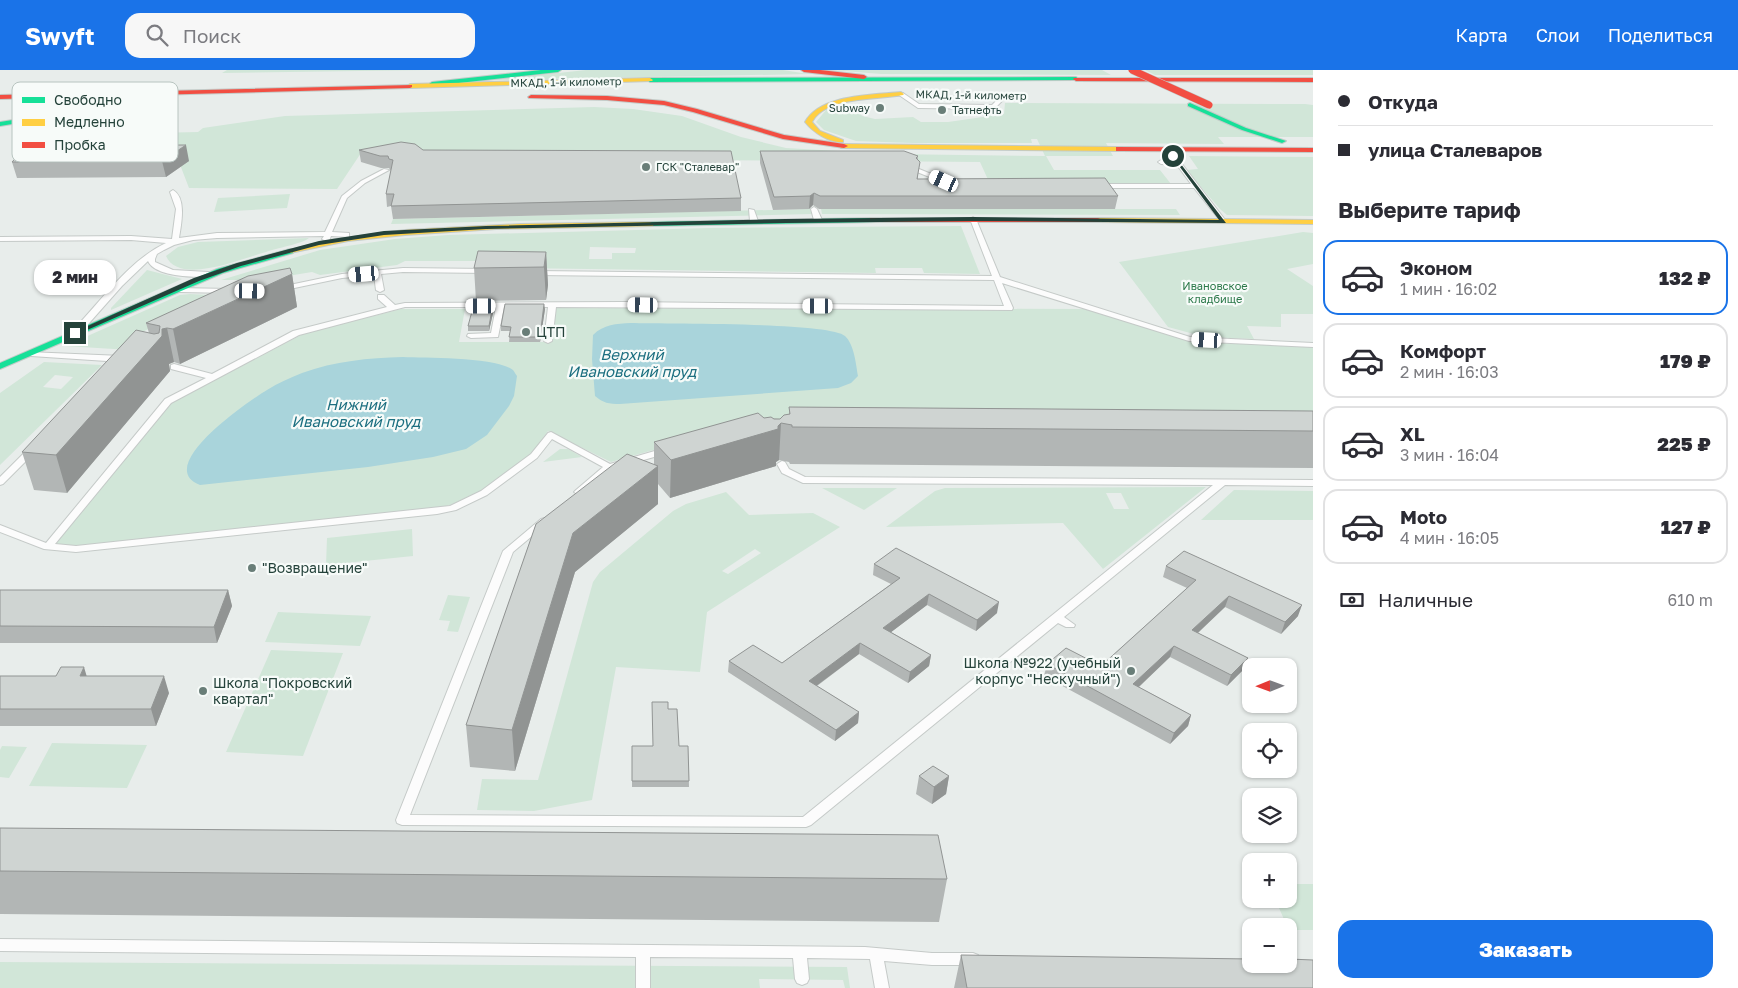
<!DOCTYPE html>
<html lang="ru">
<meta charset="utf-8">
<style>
:root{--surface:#fff;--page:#f7f7f7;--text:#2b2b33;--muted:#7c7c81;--line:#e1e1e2;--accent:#1a73e8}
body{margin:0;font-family:"Golos Text",sans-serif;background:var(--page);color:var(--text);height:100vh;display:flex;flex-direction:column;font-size:19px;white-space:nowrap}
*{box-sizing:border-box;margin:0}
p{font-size:16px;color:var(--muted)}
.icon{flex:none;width:28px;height:28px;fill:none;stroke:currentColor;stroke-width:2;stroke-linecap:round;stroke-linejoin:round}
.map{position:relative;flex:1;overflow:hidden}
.drawer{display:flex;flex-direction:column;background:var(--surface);width:425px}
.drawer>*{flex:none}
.hud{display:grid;align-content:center;height:110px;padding:0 25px;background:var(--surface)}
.needle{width:32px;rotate:269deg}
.fabs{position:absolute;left:1242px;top:588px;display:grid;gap:10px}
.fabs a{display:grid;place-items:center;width:55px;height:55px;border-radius:10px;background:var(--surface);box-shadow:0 1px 4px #0004;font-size:25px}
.end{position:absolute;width:22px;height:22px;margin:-11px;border:6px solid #24423a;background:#fff;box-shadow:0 0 0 2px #fff}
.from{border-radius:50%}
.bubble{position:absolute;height:35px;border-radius:15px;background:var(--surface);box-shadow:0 1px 4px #0004;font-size:16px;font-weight:800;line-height:35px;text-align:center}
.car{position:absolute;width:15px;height:30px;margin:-15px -8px;border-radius:6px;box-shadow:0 0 4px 1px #0007;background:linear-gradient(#fff 24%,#345 0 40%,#fff 0 76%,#345 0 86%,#fff 0)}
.hud b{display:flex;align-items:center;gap:18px;height:48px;font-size:19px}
.hud b+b{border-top:1px solid var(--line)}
.hud i{width:12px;height:12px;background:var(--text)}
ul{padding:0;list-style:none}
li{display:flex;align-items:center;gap:15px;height:75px;margin:0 10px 8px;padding:0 15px;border:2px solid var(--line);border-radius:15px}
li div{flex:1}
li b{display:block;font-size:19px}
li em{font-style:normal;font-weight:800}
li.active{border-color:var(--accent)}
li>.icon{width:45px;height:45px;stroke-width:1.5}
h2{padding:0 25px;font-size:22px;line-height:60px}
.pay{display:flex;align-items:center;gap:12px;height:55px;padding:0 25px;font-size:19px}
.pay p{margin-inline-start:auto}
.action{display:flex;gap:10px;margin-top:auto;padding:10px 25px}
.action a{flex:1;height:58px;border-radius:15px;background:var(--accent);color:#fff;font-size:20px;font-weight:800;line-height:58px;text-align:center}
header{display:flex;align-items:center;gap:30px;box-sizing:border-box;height:70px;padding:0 25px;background:var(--accent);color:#fff}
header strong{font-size:24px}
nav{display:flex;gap:28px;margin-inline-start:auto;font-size:18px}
.search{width:350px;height:45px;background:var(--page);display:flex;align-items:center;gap:12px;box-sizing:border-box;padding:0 18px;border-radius:15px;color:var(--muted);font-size:19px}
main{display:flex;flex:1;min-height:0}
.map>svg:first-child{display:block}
.green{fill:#d1e6d8;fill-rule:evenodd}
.water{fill:#a9d4db}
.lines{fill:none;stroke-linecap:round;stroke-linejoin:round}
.lane-casing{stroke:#c5cac8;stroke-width:2}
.fast-casing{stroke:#c3cbc8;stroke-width:2}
.slow-casing{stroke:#c3cbc8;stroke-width:2}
.jam-casing{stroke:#c3cbc8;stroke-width:2}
.lane{fill:#fcfcfc;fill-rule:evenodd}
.fast{fill:#16e098;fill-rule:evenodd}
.slow{fill:#ffcf43;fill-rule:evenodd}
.jam{fill:#f24e42;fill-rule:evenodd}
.jam-bridge-casing{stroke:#c3cbc8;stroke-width:8;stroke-linecap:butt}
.jam-bridge{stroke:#f24e42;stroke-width:7}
.wall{fill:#b2b6b5}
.shaded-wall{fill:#919493}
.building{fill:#cfd4d2;stroke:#919493}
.route{fill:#24423a}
.poi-dot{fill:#697e78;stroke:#f7fbf9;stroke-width:2}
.labels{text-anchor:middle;stroke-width:4.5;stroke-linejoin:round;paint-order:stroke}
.far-street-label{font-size:11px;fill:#24423a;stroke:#f7fbf9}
.far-poi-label{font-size:11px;fill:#24423a;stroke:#f7fbf9;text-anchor:start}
.far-park-label{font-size:11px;fill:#2d7a4b;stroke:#f7fbf9}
.poi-label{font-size:14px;fill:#24423a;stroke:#f7fbf9;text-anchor:start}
.water-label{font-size:15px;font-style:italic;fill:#1c6f80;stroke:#f7fbf9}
.key{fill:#f7fbf9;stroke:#b8c4c0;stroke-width:1}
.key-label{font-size:14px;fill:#24423a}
</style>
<header>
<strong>Swyft</strong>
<div class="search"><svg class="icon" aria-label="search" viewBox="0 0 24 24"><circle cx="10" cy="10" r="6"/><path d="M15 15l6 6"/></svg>Поиск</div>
<nav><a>Карта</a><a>Слои</a><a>Поделиться</a></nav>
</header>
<main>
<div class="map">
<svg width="1313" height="918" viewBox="0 0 1313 918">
<rect width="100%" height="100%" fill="#e8edeb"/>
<path class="green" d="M227 0H429L222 3Z
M586 0H783L808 4 495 10Z
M831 0H1102L1111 5 881 4Z
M1145 0H1313V5H1155Z
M1005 33 1305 34 1313 35V67H1218L1224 74 1106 73 1113 86H1046L1054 100H1160L1171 114H990L980 92 448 88 405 78H368L363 80 337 119 189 118 179 92 153 80 91 72 24 66 198 62 203 58 285 46 594 37 633 39 682 46 741 67 786 78 890 84 1045 86 1037 69H1031L1032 73H913L856 71 824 60 816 52 827 39 849 34 854 36 862 46 875 49 913 47 921 52H948L1004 44Z
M1189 86 1313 87V146L1227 145 1220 139 1186 100 1198 99Z
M290 124 287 138 214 142 218 128Z
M810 139 812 144 391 154 393 149Z
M821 139H1176L1180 145 822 144Z
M961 156 980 204 924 203 922 198H875L876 203 517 198 518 191H405L397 195 320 205 312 202 263 210H221L320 180 395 169 448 165 709 158ZM590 177 636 178 635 183H612V189H589Z
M1303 162 1313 163V194L1287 199 1313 216V244H1281V257L1247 256 1254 269 1205 267 1168 257 1119 192Z
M309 168C302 174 276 178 266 182 243 188 179 216 166 186L178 177 198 172Z
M147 200 182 209 111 240V238Z
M190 224 250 227 173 247 128 269 130 280 65 276 180 225Z
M554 238 1084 239 1189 269 1313 276V373L738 356 611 392 548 361 532 383 480 421 450 435 432 439 80 476 53 475 172 332 303 264 401 239H465L459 272H550Z
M44 292 102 295 0 395V323ZM55 305 73 307 61 319 43 317Z
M560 379H568L582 387 543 392Z
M1206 417 1103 499 1063 453 886 457 935 421 945 418ZM1121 423 1129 439H1114L1106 423Z
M822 418H897L864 440Z
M1234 420 1313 421V450H1201Z
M726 422 749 445 813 443 840 457 707 542 700 602 616 597 592 730 534 741 477 740 482 709 538 710 593 512 600 502 673 441 686 434ZM755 479 761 483 728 504 722 501Z
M412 459 413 486 326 495 327 468Z
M448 525 470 527 458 562 447 561 450 551 439 550Z
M278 542 371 546 360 576 265 572Z
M271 580 343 583 303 686 226 682Z
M52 673 147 675 127 718 29 716Z
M2 676 27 677 9 708 0 707V680Z
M1289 814H1313V860H1289V856H1287L1275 829H1289Z
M0 892 847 897 850 918H845L843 910 759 909 760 918H0Z"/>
<path class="water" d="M631 253C662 254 830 252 845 266 854 274 856 294 858 306L851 313 838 318 620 334C609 334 603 333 595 326L592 289 593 265C604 254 616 254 631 253Z
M403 287C425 288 497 287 513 300 514 301 516 305 517 306L514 326 509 336 487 365 466 379 433 387 368 397 200 415C152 397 250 330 267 320 278 313 290 308 302 303 335 291 368 288 403 287Z"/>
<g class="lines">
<g class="lane-casing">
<path id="lane" d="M899 23H903L919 34 992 35 1003 24 1008 25 994 39 918 38 899 25Z
M1173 84 1175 85 1226 151V153H1222L1194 118H1099L1096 116 1099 114H1191L1177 95 1161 94 1158 92 1161 90 1173 91 1170 86Z
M384 99 389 100 365 113 347 128 332 162 349 163V167L331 166 329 171H326L322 169 324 166 217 168 193 170 174 175 164 180 157 184 155 189V192L173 200 208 202 212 204 211 206C196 208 155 207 148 191L122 216 83 260H80L76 258 77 256C104 227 130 190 166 173L131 170 0 171V167L131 166 172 169 176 139 170 122 173 120C187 128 181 155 179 168L217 163 325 162 342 126 361 111Z
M919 99 951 112 952 113 947 114 917 102V100Z
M814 137 817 139 822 150 820 151 814 150 811 139Z
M749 139 754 140 758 151 756 152 750 151Z
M973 147 976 149 1000 207 1190 267 1313 273V277L1189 271 1002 213 1013 238 1012 240 556 237 552 271 548 273 544 271 548 237H504L498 267 471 268 467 266 468 264 491 263 496 237H405L299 265 171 333 55 474 76 476 450 436 481 421 531 384 548 363 551 362 610 394 665 378 670 381 668 383 612 399 582 424 579 425 574 422 576 420 603 397 552 369 537 388 487 425 456 440 437 444 76 482 44 479 0 462V455L46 473 165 329 206 308 171 299V295L174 294 212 304 293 261 387 237 378 229V225H384L395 235 405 233 624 232 1004 236 994 210 536 205 532 203 536 201 992 206 970 149Z
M403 198 487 199 491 201 487 203 403 202 381 204 384 220 380 222 376 220 374 205 342 208 280 221 276 219 280 217 342 204Z
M177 218 231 219 235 221 231 223 180 222 176 220Z
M28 282 122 286 126 289 122 292 31 286 27 284Z
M33 376 38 379 3 414 0 415V407L30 377Z
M782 391 785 392 789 399 805 407 1313 410V416L1225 415 1064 547 1075 555 1074 557H1066L1058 553 811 755 806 757 402 755 397 753 396 750 503 481 541 449 545 448 550 451 513 482 410 745 803 747 1213 415 803 413 782 403 777 394Z
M0 869 865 877 932 883H973L978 885 980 889 978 893 973 895H932L884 891 889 918H875L870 889 807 888 809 909 807 913 802 915 797 913 795 909 793 888 650 887V918H636V887L0 881Z"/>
</g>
<g class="fast-casing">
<path id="fast" d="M541 0H561L558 2 432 16 429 14 432 12Z
M1076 7 1079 9 1078 10 650 12 647 10 650 8Z
M1190 33 1246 58 1286 71 1282 73 1242 60 1188 36V34Z
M101 36 103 37V39L0 56V52Z
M873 148H876V152L650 156 646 154 650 152Z
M290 179H293V183L223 203 0 299V293L217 199Z"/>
</g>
<g class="slow-casing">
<path id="slow" d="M650 8 653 10 652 11 410 18 407 16 410 14Z
M901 22 904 24 903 25C877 30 826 26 812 52L820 61 843 70V72C829 73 813 62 805 52 821 24 872 25 901 22Z
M841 74 1119 77 1123 79 1119 81 844 78H841Z
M1095 148 1313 150V154L1098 152H1095Z
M650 152 654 154 653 156 496 159 405 165 348 171 290 183 286 181 329 170 405 160 521 154Z"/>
</g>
<g class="jam-casing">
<path id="jam" d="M801 0H820L864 5 867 7 864 9 804 2Z
M1074 8H1313V12L1076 11 1073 9Z
M412 15V17L410 18 0 29V25Z
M531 25 607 26 664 31 697 39 784 65 844 74 848 76 844 78 783 69 693 42 664 35 607 30 529 28 528 27Z
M1116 77 1313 78V82L1119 81H1116Z
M870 148H1098L1102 150 1098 152H870Z"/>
</g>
<use href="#lane" class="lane"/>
<use href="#fast" class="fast"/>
<use href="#slow" class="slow"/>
<use href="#jam" class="jam"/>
<g class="jam-bridge-casing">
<path id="jam-bridge" d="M1132 0 1209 35"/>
</g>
<use href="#jam-bridge" class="jam-bridge"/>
</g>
<path class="wall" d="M359 80H423L741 128V141L393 149 391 136 387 137 386 124 391 101 389 98H381L361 92Z
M760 81 918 86V109L1118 126 1115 139H819L813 135 809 139 773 140 760 93Z
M189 91 166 107 17 108 12 92Z
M546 182 548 215 546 230 476 231 474 198Z
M292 204 297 237 180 294 174 292 169 294 170 301 67 423 34 420 22 382 149 263 146 253Z
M494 239 489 261H468V256Z
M545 239 540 272H509L510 261H501V256Z
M789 337 1313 341V398L790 394 789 392 779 390 776 392V396L670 428 658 414V434L575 502 515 701 470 697 466 655 536 454 654 395V372L764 348 780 349 789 344Z
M874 494 997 543 976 561 927 535 891 562 931 585 929 596 908 613 859 584 817 616 859 642 858 653 835 671 728 602 729 591 782 593 891 514 873 505Z
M1166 496 1298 546 1281 564 1225 537 1198 563 1248 588 1244 599 1227 616 1170 587 1139 617 1191 645 1188 656 1170 674 1044 606 1047 594 1101 596 1187 518 1163 507Z
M0 520H228L232 536 217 573H0Z
M0 606H87L169 623 156 656H0Z
M668 639 679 676H688L689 717H632V676H653Z
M919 706H949L946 724 932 734 916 724Z
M0 758 947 809 939 852 0 844Z
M961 885 1313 918H954Z"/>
<path class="shaded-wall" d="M186 75 189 91 166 107 162 91Z
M814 123 813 135 809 139 810 126Z
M546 182 548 215 546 230 544 197Z
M292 204 297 237 180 294 173 259Z
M493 234 494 239 489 261V256Z
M544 234 545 239 540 272V267Z
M167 258 174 292 169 294 170 301 67 423 56 385 162 259Z
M781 353 779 390 776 392V396L670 428 671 390 778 356Z
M658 396V434L575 502 515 701 512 660 573 463Z
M228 520 232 536 217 573 214 557Z
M929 524 927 535 882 569 883 558Z
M1229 526 1225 537 1189 571 1192 560Z
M999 532 997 543 976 561 977 550Z
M1302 535 1298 546 1281 564 1285 552Z
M860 573 859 584 808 622 809 611Z
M1174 576 1170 587 1130 625 1133 614Z
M931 585 929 596 908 613 910 602Z
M1248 588 1244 599 1227 616 1231 605Z
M84 597 89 614 80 606Z
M164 606 169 623 156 656 151 639Z
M859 642 858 653 835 671 836 660Z
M1191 645 1188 656 1170 674 1174 663Z
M949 706 946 724 932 734 934 717Z"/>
<path class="building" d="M401 72 415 74 423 80 731 81 741 128 391 136 394 124H386L393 90 389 89 388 86H380L359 80Z
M186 75 162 91 12 92 27 76Z
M760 81H904L918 86 916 88 920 92 917 109 1105 108 1118 126H820L814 123 810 126 774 127Z
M478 181 546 182 544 197 474 198Z
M290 198 292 204 173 259 167 258 162 259V266L56 385 22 382 136 260 154 264 159 263 160 256 146 253 248 206Z
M474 234H493L489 256H468Z
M505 234H544L540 267H509L511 257 501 256Z
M789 337 1313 341V361L792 357V355L781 353 778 356V359L671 390 654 372 758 343 764 348 771 347 774 349H780L784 345 790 344Z
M627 384 658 396 573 463 512 660 466 655 536 454Z
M896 478 999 532 977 550 929 524 883 558 931 585 910 602 860 573 809 611 859 642 836 660 729 591 753 575 782 593 900 508 874 494Z
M1184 481 1302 535 1285 552 1229 526 1192 560 1248 588 1231 605 1174 576 1133 614 1191 645 1174 663 1047 594 1066 578 1101 596 1196 510 1166 496Z
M0 520H228L214 557 0 556Z
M61 597H84L80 606H164L151 639H0V606H56Z
M652 632H668V639H677L679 676H688L689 711H632V676H653Z
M933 696 949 706 934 717 919 706Z
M0 758 938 765 947 809 0 801Z
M961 885 1251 889V894H1289V889L1313 890V918H967Z"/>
<path class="route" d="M1171 85H1174L1226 153 973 151 786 153 486 159 384 165 319 175 241 196 199 211 78 264 72 263 194 208 237 193 319 171 384 161 486 156 786 149 973 147 1219 150Z"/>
<g class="poi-dot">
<circle cx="880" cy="38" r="5"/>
<circle cx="942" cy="40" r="5"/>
<circle cx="646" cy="97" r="5"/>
<circle cx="526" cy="262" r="5"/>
<circle cx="252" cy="498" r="5"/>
<circle cx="1131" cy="601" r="5"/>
<circle cx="203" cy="621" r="5"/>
</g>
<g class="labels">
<g class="far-street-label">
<text transform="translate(566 12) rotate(-1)" y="4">МКАД, 1-й километр</text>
<text transform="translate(971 25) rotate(1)" y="4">МКАД, 1-й километр</text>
</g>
<g class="far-poi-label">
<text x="870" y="42" text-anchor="end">Subway</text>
<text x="952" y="44">Татнефть</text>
<text x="656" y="101">ГСК "Сталевар"</text>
</g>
<g class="far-park-label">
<text x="1215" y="220">Ивановское<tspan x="1215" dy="13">кладбище</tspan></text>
</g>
<g class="poi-label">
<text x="536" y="267">ЦТП</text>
<text x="262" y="503">"Возвращение"</text>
<text x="1121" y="598" text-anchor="end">Школа №922 (учебный<tspan x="1121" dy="16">корпус "Нескучный")</tspan></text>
<text x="213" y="618">Школа "Покровский<tspan x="213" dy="16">квартал"</tspan></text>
</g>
<g class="water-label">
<text x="632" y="290">Верхний<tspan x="632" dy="17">Ивановский пруд</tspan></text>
<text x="356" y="340">Нижний<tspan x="356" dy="17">Ивановский пруд</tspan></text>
</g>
</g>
<rect x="12" y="12" width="166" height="80" rx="8" class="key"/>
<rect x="22" y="27" width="23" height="6" fill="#16e098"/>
<rect x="22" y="49" width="23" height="7" fill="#ffcf43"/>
<rect x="22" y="72" width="23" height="6" fill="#f24e42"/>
<g class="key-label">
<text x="54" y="35">Свободно</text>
<text x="54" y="57">Медленно</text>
<text x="54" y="80">Пробка</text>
</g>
</svg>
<div class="fabs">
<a><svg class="needle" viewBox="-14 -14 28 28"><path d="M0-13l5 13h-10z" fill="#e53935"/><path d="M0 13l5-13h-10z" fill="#7c7c81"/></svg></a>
<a><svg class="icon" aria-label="locate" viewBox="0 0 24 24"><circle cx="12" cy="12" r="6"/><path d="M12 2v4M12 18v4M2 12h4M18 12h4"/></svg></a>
<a><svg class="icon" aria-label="layers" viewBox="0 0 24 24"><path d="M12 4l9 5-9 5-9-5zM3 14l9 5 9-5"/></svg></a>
<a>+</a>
<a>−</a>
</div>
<i class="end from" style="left:1173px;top:86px"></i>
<i class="end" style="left:75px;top:263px"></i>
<div class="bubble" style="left:34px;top:190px;width:82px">2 мин</div>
<i class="car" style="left:944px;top:111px;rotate:294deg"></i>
<i class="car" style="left:364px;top:204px;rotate:265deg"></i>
<i class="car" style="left:250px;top:221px;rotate:91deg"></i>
<i class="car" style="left:643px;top:235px;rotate:271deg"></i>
<i class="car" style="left:481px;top:236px;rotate:270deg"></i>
<i class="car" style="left:818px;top:236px;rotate:270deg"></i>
<i class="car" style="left:1207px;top:270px;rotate:273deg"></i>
</div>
<section class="drawer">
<div class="hud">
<b><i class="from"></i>Откуда</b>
<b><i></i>улица Сталеваров</b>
</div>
<h2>Выберите тариф</h2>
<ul>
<li class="active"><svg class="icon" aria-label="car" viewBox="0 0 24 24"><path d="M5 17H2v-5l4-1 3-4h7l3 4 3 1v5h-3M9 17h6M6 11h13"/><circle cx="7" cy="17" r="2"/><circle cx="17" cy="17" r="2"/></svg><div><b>Эконом</b><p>1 мин · 16:02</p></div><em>132 ₽</em></li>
<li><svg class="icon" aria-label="car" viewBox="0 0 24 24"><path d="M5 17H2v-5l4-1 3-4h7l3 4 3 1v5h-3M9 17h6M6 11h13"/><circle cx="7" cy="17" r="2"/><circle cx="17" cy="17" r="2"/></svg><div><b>Комфорт</b><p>2 мин · 16:03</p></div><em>179 ₽</em></li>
<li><svg class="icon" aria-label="car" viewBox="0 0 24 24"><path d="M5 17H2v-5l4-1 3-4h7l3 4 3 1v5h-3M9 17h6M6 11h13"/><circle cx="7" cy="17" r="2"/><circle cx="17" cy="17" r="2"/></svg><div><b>XL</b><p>3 мин · 16:04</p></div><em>225 ₽</em></li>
<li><svg class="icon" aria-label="car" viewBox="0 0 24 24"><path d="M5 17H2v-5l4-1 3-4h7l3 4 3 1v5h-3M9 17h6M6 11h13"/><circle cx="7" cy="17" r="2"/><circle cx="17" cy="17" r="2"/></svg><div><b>Moto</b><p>4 мин · 16:05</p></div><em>127 ₽</em></li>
</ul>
<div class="pay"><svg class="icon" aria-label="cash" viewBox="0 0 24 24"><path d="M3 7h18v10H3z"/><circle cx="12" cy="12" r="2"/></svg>Наличные<p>610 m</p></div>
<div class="action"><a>Заказать</a></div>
</section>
</main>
